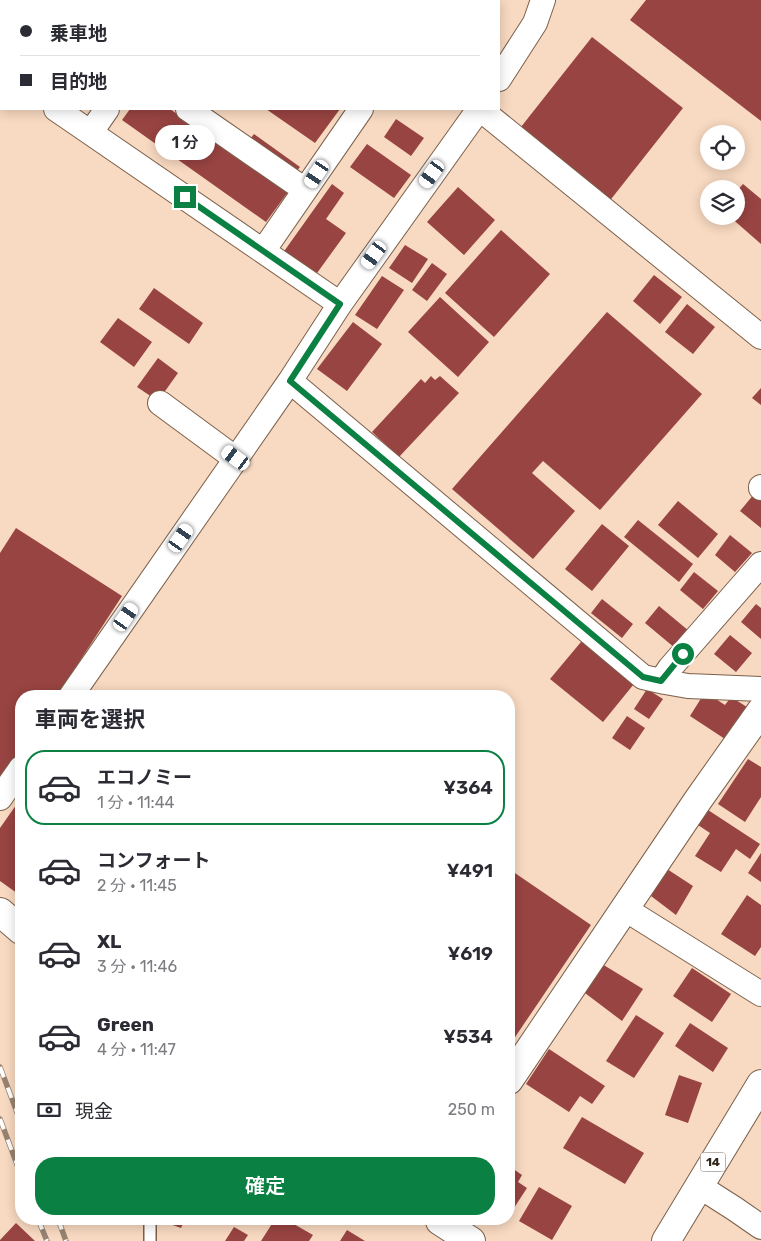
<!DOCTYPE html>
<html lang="ja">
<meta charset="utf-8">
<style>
:root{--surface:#fff;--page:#f2f2f3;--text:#2b2b33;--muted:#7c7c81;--line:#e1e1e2;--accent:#0b8043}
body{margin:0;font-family:Rubik,"Noto Sans JP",sans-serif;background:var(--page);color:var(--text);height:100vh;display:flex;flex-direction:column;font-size:19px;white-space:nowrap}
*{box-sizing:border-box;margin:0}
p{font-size:16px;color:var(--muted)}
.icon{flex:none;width:28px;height:28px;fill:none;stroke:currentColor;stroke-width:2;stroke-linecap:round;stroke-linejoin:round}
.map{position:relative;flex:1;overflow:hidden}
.details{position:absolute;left:15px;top:690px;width:500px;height:535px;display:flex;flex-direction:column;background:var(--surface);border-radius:20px;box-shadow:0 2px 12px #0003}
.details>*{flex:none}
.guide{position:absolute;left:0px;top:0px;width:500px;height:110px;box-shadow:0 2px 12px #0003;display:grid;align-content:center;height:110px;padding:0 20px;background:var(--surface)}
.controls{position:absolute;left:700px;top:125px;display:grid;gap:10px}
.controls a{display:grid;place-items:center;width:45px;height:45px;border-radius:50%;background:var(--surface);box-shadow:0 2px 12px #0003;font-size:25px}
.end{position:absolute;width:22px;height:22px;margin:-11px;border:6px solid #0b8043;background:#fff;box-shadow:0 0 0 2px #fff}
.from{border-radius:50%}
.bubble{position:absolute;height:35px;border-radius:18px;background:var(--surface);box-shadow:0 2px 12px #0003;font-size:16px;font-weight:600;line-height:35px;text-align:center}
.car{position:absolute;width:15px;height:30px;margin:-15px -8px;border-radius:6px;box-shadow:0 0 4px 1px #0007;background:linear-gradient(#fff 24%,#345 0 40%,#fff 0 76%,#345 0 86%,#fff 0)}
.guide b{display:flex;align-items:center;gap:18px;height:48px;font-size:19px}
.guide b+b{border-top:1px solid var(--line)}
.guide i{width:12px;height:12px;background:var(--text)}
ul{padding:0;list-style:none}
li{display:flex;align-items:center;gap:15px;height:75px;margin:0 10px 8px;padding:0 10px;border:2px solid transparent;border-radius:20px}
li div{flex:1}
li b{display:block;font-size:19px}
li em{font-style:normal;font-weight:600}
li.selected{border-color:var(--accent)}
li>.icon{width:45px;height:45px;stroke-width:1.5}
h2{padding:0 20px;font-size:22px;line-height:60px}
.pay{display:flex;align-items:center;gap:12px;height:55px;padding:0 20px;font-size:19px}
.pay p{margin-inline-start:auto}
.primary-button{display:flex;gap:10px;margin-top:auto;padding:10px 20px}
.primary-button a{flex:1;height:58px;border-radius:20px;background:var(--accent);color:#fff;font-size:20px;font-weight:600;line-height:58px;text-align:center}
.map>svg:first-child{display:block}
.building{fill:#984442}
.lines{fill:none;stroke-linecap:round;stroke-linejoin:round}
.lane-casing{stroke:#7b604b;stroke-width:14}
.street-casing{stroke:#7b604b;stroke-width:26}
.secondary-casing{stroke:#7b604b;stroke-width:30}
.primary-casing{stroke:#7b604b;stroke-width:30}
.lane{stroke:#fff;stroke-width:11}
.street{stroke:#fff;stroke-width:24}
.secondary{stroke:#fff;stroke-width:28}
.primary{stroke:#fff;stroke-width:28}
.rail-casing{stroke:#988371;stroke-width:5.5}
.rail{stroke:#fff;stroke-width:4;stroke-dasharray:11;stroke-linecap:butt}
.route{stroke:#0b8043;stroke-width:6}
.labels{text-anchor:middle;stroke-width:5;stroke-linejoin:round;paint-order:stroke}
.shield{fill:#fff;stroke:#6d665f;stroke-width:1}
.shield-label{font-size:12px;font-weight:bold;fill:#2f241a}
</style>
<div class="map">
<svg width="761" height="1241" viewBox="0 0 761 1241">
<rect width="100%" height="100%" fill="#f8d9c1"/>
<path class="building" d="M646 0H761V121L630 20Z
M592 37 683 108 608 203 517 132Z
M130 109H170L288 192 266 222 122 120Z
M266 109H340L315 143Z
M396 119 424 138 411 156 384 137Z
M254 134 300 167 292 177 246 144Z
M367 144 411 175 394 198 350 167Z
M332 184 344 193 326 219 346 233 312 280 280 257Z
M743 184 761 199V244L729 216H736V192Z
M458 187 495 220 464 255 427 222Z
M501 230 550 274 494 337 445 293Z
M405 245 428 259 412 283 389 268Z
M432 263 447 274 427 301 412 290Z
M654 275 682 297 660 324 633 301Z
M382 276 404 290 377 329 355 315Z
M154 288 203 323 189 344 139 309Z
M440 297 489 342 458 377 408 332Z
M687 304 715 327 693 354 665 332Z
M607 312 702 394 600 510 543 461 532 473 575 511 533 559 452 489Z
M118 318 152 342 134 367 100 342Z
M353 322 382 344 347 391 317 369Z
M158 358 178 373 158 401 137 387Z
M431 376 435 380 440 376 459 393 399 457 372 432 421 379 425 383Z
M761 388V405L752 398Z
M755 493 761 498V528L740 511Z
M678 501 718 534 698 558 658 525Z
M638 520 693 564 679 582 624 537Z
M602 524 629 546 592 591 565 569Z
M16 528 122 596 57 696H21V751L0 783V553Z
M730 535 752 553 735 572 715 555Z
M694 572 718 591 703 609 680 590Z
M602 599 633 624 622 638 591 613Z
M756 604 761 608V639L741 622Z
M659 606 689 631 675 648 645 623Z
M730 635 752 653 736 672 714 654Z
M586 636 638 679 603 722 550 679Z
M647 689 663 699 649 719 634 709Z
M705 692 725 705 731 697 747 707 725 739 690 716Z
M627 716 645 728 630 750 612 738Z
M748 759 761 767V797L745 822 718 804Z
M21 798V896L0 881V828Z
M708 810 760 844 750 859 736 849 721 872 695 856 710 833 698 825Z
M761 853V882L748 873Z
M509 869 591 925 509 1046Z
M667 869 693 886 676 915 651 896Z
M747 895 761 905V947L755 956 721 934Z
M602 964 643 989 622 1021 585 993Z
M692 968 731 994 712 1022 673 996Z
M636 1015 664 1033 634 1078 606 1061Z
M690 1023 728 1048 713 1072 675 1046Z
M549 1049 605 1086 592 1104 580 1096 569 1112 526 1084Z
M679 1075 702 1083 688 1123 665 1115Z
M582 1117 644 1153 625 1184 563 1148Z
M509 1166 522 1175 518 1182 527 1188 510 1214 509 1213Z
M539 1187 572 1206 552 1240 519 1221Z
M159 1219H185L181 1228 159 1220Z
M275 1219H285L313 1235 309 1241H261Z
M16 1223 35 1241H0V1240Z
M234 1227 248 1235 244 1241H225Z
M347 1230 365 1241H340Z"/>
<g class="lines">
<g class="lane-casing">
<path id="lane" d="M150 1241V1219"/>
</g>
<g class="street-casing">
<path id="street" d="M223 0 224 1
M429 0 430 1
M140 1V0
M180 1 181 0
M0 70 1 71
M499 79 535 23 543 0
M56 109 340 304
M188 109 305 190
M480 109 761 337
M91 132 107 109
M263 251 361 109
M290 381 643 677 665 682 688 686 761 689
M160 403 236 459
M761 487V488
M661 681 670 668 761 564
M71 696 290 381 340 304 479 109
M0 798 21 768
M625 909 761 994
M699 1186 735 1209 761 1227"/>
</g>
<g class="secondary-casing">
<path id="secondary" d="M0 912 21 930
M509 1080 698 800 761 711
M440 1221 471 1241"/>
</g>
<g class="primary-casing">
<path id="primary" d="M666 1241 761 1084"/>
</g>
<use href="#lane" class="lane"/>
<use href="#street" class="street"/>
<use href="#secondary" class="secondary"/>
<use href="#primary" class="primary"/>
<g class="rail-casing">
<path id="rail" d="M0 1067 21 1123
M0 1119 21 1175
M38 1219 47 1241
M58 1219 66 1241"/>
</g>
<use href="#rail" class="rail"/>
</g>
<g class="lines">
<path class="route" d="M185 197 340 304 290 381 643 677 661 681 683 654"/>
</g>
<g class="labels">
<rect class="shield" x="700.5" y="1152.5" width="25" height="19" rx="4"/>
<g class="shield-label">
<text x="713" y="1166">14</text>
</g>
</g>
</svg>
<div class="controls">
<a><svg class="icon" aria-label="locate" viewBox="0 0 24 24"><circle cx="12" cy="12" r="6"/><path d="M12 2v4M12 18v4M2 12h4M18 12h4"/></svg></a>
<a><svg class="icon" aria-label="layers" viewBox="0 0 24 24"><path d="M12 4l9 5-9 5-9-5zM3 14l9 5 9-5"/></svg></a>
</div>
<i class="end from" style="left:683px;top:654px"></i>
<i class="end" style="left:185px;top:197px"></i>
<div class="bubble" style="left:155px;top:125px;width:60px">1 分</div>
<i class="car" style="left:317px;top:174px;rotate:214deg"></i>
<i class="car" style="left:432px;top:174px;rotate:216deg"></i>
<i class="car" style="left:374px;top:255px;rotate:216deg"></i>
<i class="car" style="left:236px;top:458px;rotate:306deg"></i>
<i class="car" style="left:181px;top:538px;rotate:35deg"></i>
<i class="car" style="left:126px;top:617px;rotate:35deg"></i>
<div class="guide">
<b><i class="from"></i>乗車地</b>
<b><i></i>目的地</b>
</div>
<section class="details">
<h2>車両を選択</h2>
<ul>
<li class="selected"><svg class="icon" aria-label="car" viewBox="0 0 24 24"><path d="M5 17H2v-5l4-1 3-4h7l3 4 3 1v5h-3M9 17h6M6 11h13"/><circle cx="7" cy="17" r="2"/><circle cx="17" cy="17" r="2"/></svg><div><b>エコノミー</b><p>1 分 · 11:44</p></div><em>¥364</em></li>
<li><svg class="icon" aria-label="car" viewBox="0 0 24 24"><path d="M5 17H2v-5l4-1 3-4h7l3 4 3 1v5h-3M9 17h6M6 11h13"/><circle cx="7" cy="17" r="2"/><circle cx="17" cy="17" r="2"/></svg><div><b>コンフォート</b><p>2 分 · 11:45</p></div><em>¥491</em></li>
<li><svg class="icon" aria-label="car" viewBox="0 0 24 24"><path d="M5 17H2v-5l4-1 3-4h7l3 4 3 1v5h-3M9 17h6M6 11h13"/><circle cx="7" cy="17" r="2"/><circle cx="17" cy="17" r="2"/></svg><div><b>XL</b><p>3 分 · 11:46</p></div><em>¥619</em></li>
<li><svg class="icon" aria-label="car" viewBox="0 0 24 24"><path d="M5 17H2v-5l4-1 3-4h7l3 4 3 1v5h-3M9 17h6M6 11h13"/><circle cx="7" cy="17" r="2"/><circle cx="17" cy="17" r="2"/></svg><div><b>Green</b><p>4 分 · 11:47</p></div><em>¥534</em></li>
</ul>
<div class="pay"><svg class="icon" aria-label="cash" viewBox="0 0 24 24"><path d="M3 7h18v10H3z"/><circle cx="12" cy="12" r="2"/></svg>現金<p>250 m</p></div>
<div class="primary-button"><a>確定</a></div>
</section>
</div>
